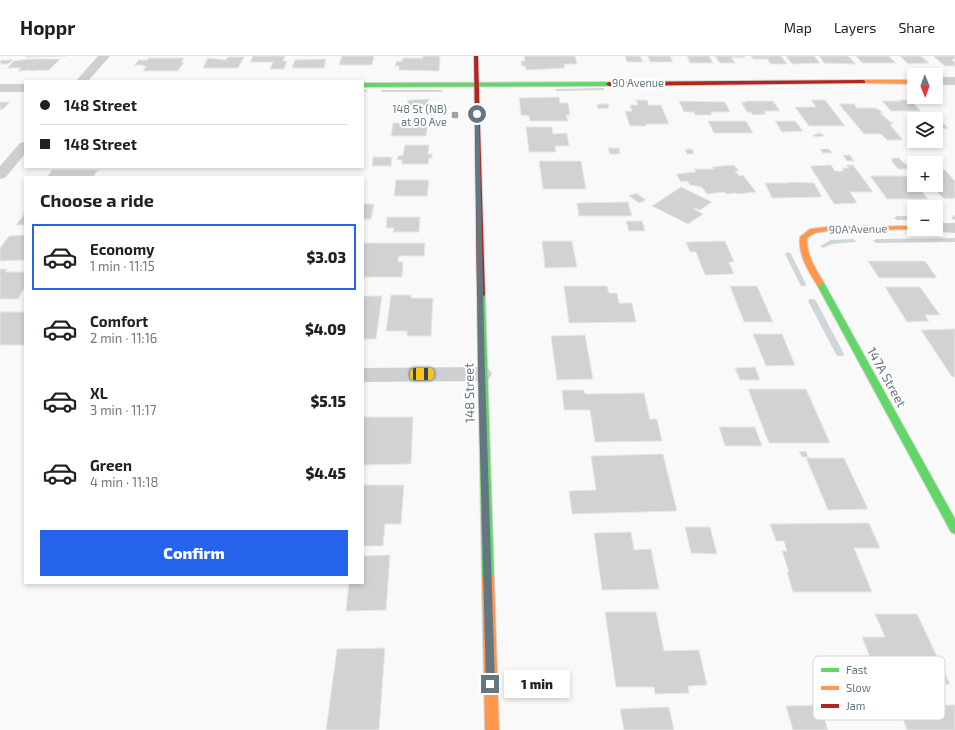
<!DOCTYPE html>
<meta charset="utf-8">
<style>
:root{--surface:#fff;--page:#f2f2f2;--text:#202124;--muted:#757577;--line:#e0e0e0;--accent:#2563eb}
body{margin:0;font-family:"Exo 2",sans-serif;background:var(--page);color:var(--text);height:100vh;display:flex;flex-direction:column;font-size:15px;white-space:nowrap}
*{box-sizing:border-box;margin:0}
p{font-size:13px;color:var(--muted)}
.icon{flex:none;width:22px;height:22px;fill:none;stroke:currentColor;stroke-width:2;stroke-linecap:round;stroke-linejoin:round}
.map{position:relative;flex:1;overflow:hidden}
.side{position:absolute;left:24px;top:120px;width:340px;height:408px;display:flex;flex-direction:column;background:var(--surface);border-radius:0px;box-shadow:0 2px 6px #0003}
.side>*{flex:none}
.hud{position:absolute;left:24px;top:24px;width:340px;height:88px;border-radius:0px;box-shadow:0 2px 6px #0003;display:grid;align-content:center;height:88px;padding:0 16px;background:var(--surface)}
.needle{width:26px;rotate:179deg}
.fabs{position:absolute;left:907px;top:12px;display:grid;gap:8px}
.fabs a{display:grid;place-items:center;width:36px;height:36px;border-radius:0px;background:var(--surface);box-shadow:0 2px 6px #0003;font-size:20px}
.end{position:absolute;width:18px;height:18px;margin:-9px;border:5px solid #657683;background:#fff;box-shadow:0 0 0 2px #fff}
.from{border-radius:50%}
.bubble{position:absolute;height:28px;border-radius:0px;background:var(--surface);box-shadow:0 2px 6px #0003;font-size:13px;font-weight:800;line-height:28px;text-align:center}
.car{position:absolute;width:12px;height:24px;margin:-12px -6px;border-radius:5px;box-shadow:0 0 3px 1px #0007;background:linear-gradient(#f5c518 24%,#345 0 40%,#f5c518 0 76%,#345 0 86%,#f5c518 0)}
.hud b{display:flex;align-items:center;gap:14px;height:38px;font-size:15px}
.hud b+b{border-top:1px solid var(--line)}
.hud i{width:10px;height:10px;background:var(--text)}
ul{padding:0;list-style:none}
li{display:flex;align-items:center;gap:12px;height:66px;margin:0 8px 6px;padding:0 8px;border:2px solid transparent;border-radius:0px}
li div{flex:1}
li b{display:block;font-size:15px}
li em{font-style:normal;font-weight:800}
li.current{border-color:var(--accent)}
li>.icon{width:36px;height:36px;stroke-width:1.5}
h2{padding:0 16px;font-size:18px;line-height:48px}
.action{display:flex;gap:8px;margin-top:auto;padding:8px 16px}
.action a{flex:1;height:46px;border-radius:0px;background:var(--accent);color:#fff;font-size:16px;font-weight:800;line-height:46px;text-align:center}
header{display:flex;align-items:center;gap:24px;box-sizing:border-box;height:56px;padding:0 20px;background:var(--surface);border-bottom:1px solid var(--line)}
header strong{font-size:19px}
nav{display:flex;gap:22px;margin-inline-start:auto;font-size:14px}
.map>svg:first-child{display:block}
.lines{fill:none;stroke-linecap:round;stroke-linejoin:round}
.stream{fill:#ced6d9;fill-rule:evenodd}
.building{fill:#d0d2d3;stroke:#e8e8e8}
.fast-casing{stroke:#d5d6d7;stroke-width:2}
.slow-casing{stroke:#d5d6d7;stroke-width:2}
.jam-casing{stroke:#d5d6d7;stroke-width:2}
.street{fill:#cecfd0;fill-rule:evenodd}
.fast{fill:#63d668;fill-rule:evenodd}
.slow{fill:#ff974d;fill-rule:evenodd}
.jam{fill:#b3261e;fill-rule:evenodd}
.route{fill:#657683}
.poi-dot{fill:#99a4ac;stroke:#fff;stroke-width:1.5}
.labels{text-anchor:middle;stroke-width:4;stroke-linejoin:round;paint-order:stroke}
.far-street-label{font-size:11px;fill:#657683;stroke:#fff}
.far-poi-label{font-size:11px;fill:#657683;stroke:#fff;text-anchor:end}
.street-label{font-size:13px;fill:#657683;stroke:#fff}
.key{fill:#fff;stroke:#d1d6da;stroke-width:1}
.key-label{font-size:11px;fill:#657683}
</style>
<header>
<strong>Hoppr</strong>
<nav><a>Map</a><a>Layers</a><a>Share</a></nav>
</header>
<div class="map">
<svg width="955" height="674" viewBox="0 0 955 674">
<rect width="100%" height="100%" fill="#f9f9f9"/>
<g class="lines">
<path class="stream" d="M602 32H604V34L557 35 555 34 557 33Z
M363 34H367V35L363 36Z
M381 34H441L443 35 441 36H383L381 35Z
M955 159V164L952 163V161Z
M914 160V164H897L894 162 897 160Z
M955 182V186L876 187 873 185 876 183Z
M853 183 856 185 855 186 832 188 823 192 820 190 831 184Z
M788 196 791 198 806 228 805 230H801L785 198Z
M810 243H814L816 245 844 298 843 300H837L808 245Z"/>
</g>
<path class="building" d="M26 0H67L25 1Z
M253 0H285L283 5H287L284 13H270L273 6H250Z
M342 0H374L372 9H339Z
M423 0H440L439 15 399 14V10H395L396 6 402 5 403 2H423Z
M524 0H575L577 8H564L565 12 526 14 525 10H522L521 5H525Z
M625 0H640L643 6H627Z
M648 0H670L673 6H650Z
M687 0H709L713 7H690Z
M715 0H744L745 2 731 1 735 7H720Z
M751 0H781L787 8H771L767 3H753Z
M786 0H814L820 7 792 8Z
M819 0H848L856 8 824 7Z
M856 0H889L896 7H862Z
M900 0H921L929 7 908 8Z
M933 0H955V3H951L955 6V10H945Z
M228 1H244L238 12H203L208 2 226 4Z
M149 2H184L181 6H184L178 15H143L146 11 143 9H134L139 4H147Z
M29 3H60L49 14 30 15 31 14 18 15 21 12H7L14 5Z
M326 3 324 12H292L295 4Z
M13 4 8 8H0L1 4Z
M559 41 560 47H568L570 59H566L568 65H530L529 60 521 59 519 42Z
M429 43 428 54H407L408 44Z
M636 44H647L649 49H661L669 68H646V70H630L625 55H632L630 49H638Z
M811 44H825L845 70H809L795 51H816Z
M899 44H910L921 55H891L882 45H900Z
M679 45 725 46 730 56H711L712 59H695L694 56H684Z
M747 45H773L780 55H764L766 58 753 59 751 56H747L741 46H747Z
M0 46H10L3 53 0 54Z
M597 48H608L609 52 598 53Z
M839 48H854L857 52H875L880 54 883 57H880L893 68 890 69 903 84H887L881 78H864Z
M918 57H934L942 66H936V63H924Z
M708 65H746L753 77H714Z
M775 65H795L803 75 782 76Z
M936 66H942L948 72 938 73 936 70Z
M393 67H428L426 80H391Z
M526 71H552L553 78 567 77 569 90H555L556 96H529Z
M820 77 825 80 816 81 812 79Z
M405 89H429L428 98H432V102H429L428 108H402V104H397L398 100 403 99Z
M608 92H619L620 98H610Z
M685 93H692L694 98H687Z
M820 93H829L832 97H823Z
M843 99H850L854 105H847Z
M373 101H392L391 110H372Z
M891 102H899L910 113H898L891 104H893Z
M539 105H581L586 133H543Z
M734 109 739 115H735L739 120 743 119 756 136 737 138 736 137 726 138 724 136 707 138 702 131 690 129 687 125 681 126 676 118 696 116 694 113H714L712 111Z
M831 109 835 115H844L842 112H849L846 109H853L873 136H850L857 147 834 148 810 110Z
M52 114H98L93 121H47Z
M936 114H945L955 125V142L944 143 931 129H936Z
M870 120H906L912 127 917 129 928 143H887Z
M396 124H429L427 140H394Z
M788 126 814 127 822 141 772 142 765 127H789Z
M681 131 712 146 700 154 695 152 694 153 703 158 688 168 652 150Z
M636 137 646 144 639 147 629 140Z
M628 146 632 160H579L577 147Z
M363 148H374L371 163H363Z
M25 155V169H16L24 159H22Z
M387 161H420L419 176H393L394 172H386Z
M626 165H642L645 175H629Z
M25 179V204L0 205V192L9 180Z
M542 185H572L577 211 545 212Z
M725 185 734 206H729L734 218 705 219 696 196H690L686 186Z
M363 187H425L424 200H399L398 206H403L402 221H363Z
M868 205H925L937 222H879Z
M0 213H8L5 216H25V231L18 243H0Z
M564 230H607L609 237H617L619 247H632L636 266 569 267Z
M730 230H757L773 266H744Z
M885 231H920L940 259H925L929 265 907 266Z
M391 239H411V242H433L431 280H407V275H386Z
M363 240H382L376 283H363Z
M0 256H25V289H0Z
M955 273V321H952L921 274Z
M753 278H782L795 309 766 310Z
M585 279 593 323 557 324 551 280Z
M755 311 760 324H740L735 312Z
M748 333H806L830 387H769Z
M562 334H584L585 338 644 337 650 363H657L662 385 595 386 590 354H564Z
M363 361H413L411 408 363 409Z
M719 371H755L762 390H725Z
M806 395 808 401H802L799 396Z
M663 398 677 455 572 458 569 435 596 434 591 400Z
M806 402H844L868 453 828 454Z
M363 429H404L401 468H385L383 490H363Z
M869 467 880 492H854L872 536H793L787 516H789L782 495H787L784 485H776L770 468Z
M685 471H710L717 498 691 497Z
M631 476 634 494 651 493 659 533 602 534 594 477Z
M390 499 386 554 346 555 349 527H363V500Z
M605 556H656L664 595 699 594 707 629 688 630 689 637 655 638 654 631H616Z
M875 558H917L950 628 881 629 862 581H885Z
M385 592 379 674H326L337 593Z
M820 649 828 674H793L786 650Z
M955 649V674H907L898 650Z
M669 651 674 674H624L620 653Z"/>
<g class="lines">
<g class="fast-casing">
<path id="fast" d="M363 27 609 26 612 28 609 30 363 31Z
M820 224 824 227 955 463V478L951 476 816 227Z
M481 236 485 239 494 522 492 526 488 527 484 526 482 522 477 239Z"/>
</g>
<g class="slow-casing">
<path id="slow" d="M863 24H914V28L861 27V25Z
M914 170V173H916L827 175 815 177 807 182C806 199 816 213 824 227L820 230 817 229C808 214 798 199 800 181L810 173 827 171Z
M488 517 492 518 494 522 499 674H485L482 522 484 518Z"/>
</g>
<g class="jam-casing">
<path id="jam" d="M474 0H478L485 239 481 242 477 239Z
M863 24 865 25V27L609 30 606 28 609 26Z"/>
</g>
<path class="street" d="M98 0H110L88 25H76Z
M936 21H955V29H936Z
M0 28H25V36H0Z
M25 86V98L5 122 0 123V110L20 87Z
M936 167H955V177L930 175 929 173H936Z
M482 311 489 313 492 318 489 323 482 325 363 326V312Z"/>
<use href="#fast" class="fast"/>
<use href="#slow" class="slow"/>
<use href="#jam" class="jam"/>
</g>
<path class="route" d="M475 58 477 57 479 58 485 318 495 628 493 631 490 632 487 631 486 628 478 318Z"/>
<rect class="poi-dot" x="451" y="55" width="8" height="8" rx="2"/>
<g class="labels">
<g class="far-street-label">
<text x="638" y="31">90 Avenue</text>
<text transform="translate(858 173) rotate(-1)" y="4">90A Avenue</text>
</g>
<g class="far-poi-label">
<text x="447" y="57">148 St (NB)<tspan x="447" dy="13">at 90 Ave</tspan></text>
</g>
<g class="street-label">
<text transform="translate(887 321) rotate(61)" y="5">147A Street</text>
<text transform="translate(469 337) rotate(-91)" y="5">148 Street</text>
</g>
</g>
<rect x="813" y="600" width="132" height="64" rx="6" class="key"/>
<rect x="821" y="612" width="18" height="4" fill="#63d668"/>
<rect x="821" y="630" width="18" height="4" fill="#ff974d"/>
<rect x="821" y="648" width="18" height="4" fill="#b3261e"/>
<g class="key-label">
<text x="846" y="618">Fast</text>
<text x="846" y="636">Slow</text>
<text x="846" y="654">Jam</text>
</g>
</svg>
<div class="fabs">
<a><svg class="needle" viewBox="-14 -14 28 28"><path d="M0-13l5 13h-10z" fill="#e53935"/><path d="M0 13l5-13h-10z" fill="#757577"/></svg></a>
<a><svg class="icon" aria-label="layers" viewBox="0 0 24 24"><path d="M12 4l9 5-9 5-9-5zM3 14l9 5 9-5"/></svg></a>
<a>+</a>
<a>−</a>
</div>
<i class="end from" style="left:477px;top:58px"></i>
<i class="end" style="left:490px;top:628px"></i>
<div class="bubble" style="left:504px;top:614px;width:66px">1 min</div>
<i class="car" style="left:422px;top:318px;rotate:89deg"></i>
<div class="hud">
<b><i class="from"></i>148 Street</b>
<b><i></i>148 Street</b>
</div>
<section class="side">
<h2>Choose a ride</h2>
<ul>
<li class="current"><svg class="icon" aria-label="car" viewBox="0 0 24 24"><path d="M5 17H2v-5l4-1 3-4h7l3 4 3 1v5h-3M9 17h6M6 11h13"/><circle cx="7" cy="17" r="2"/><circle cx="17" cy="17" r="2"/></svg><div><b>Economy</b><p>1 min · 11:15</p></div><em>$3.03</em></li>
<li><svg class="icon" aria-label="car" viewBox="0 0 24 24"><path d="M5 17H2v-5l4-1 3-4h7l3 4 3 1v5h-3M9 17h6M6 11h13"/><circle cx="7" cy="17" r="2"/><circle cx="17" cy="17" r="2"/></svg><div><b>Comfort</b><p>2 min · 11:16</p></div><em>$4.09</em></li>
<li><svg class="icon" aria-label="car" viewBox="0 0 24 24"><path d="M5 17H2v-5l4-1 3-4h7l3 4 3 1v5h-3M9 17h6M6 11h13"/><circle cx="7" cy="17" r="2"/><circle cx="17" cy="17" r="2"/></svg><div><b>XL</b><p>3 min · 11:17</p></div><em>$5.15</em></li>
<li><svg class="icon" aria-label="car" viewBox="0 0 24 24"><path d="M5 17H2v-5l4-1 3-4h7l3 4 3 1v5h-3M9 17h6M6 11h13"/><circle cx="7" cy="17" r="2"/><circle cx="17" cy="17" r="2"/></svg><div><b>Green</b><p>4 min · 11:18</p></div><em>$4.45</em></li>
</ul>
<div class="action"><a>Confirm</a></div>
</section>
</div>
